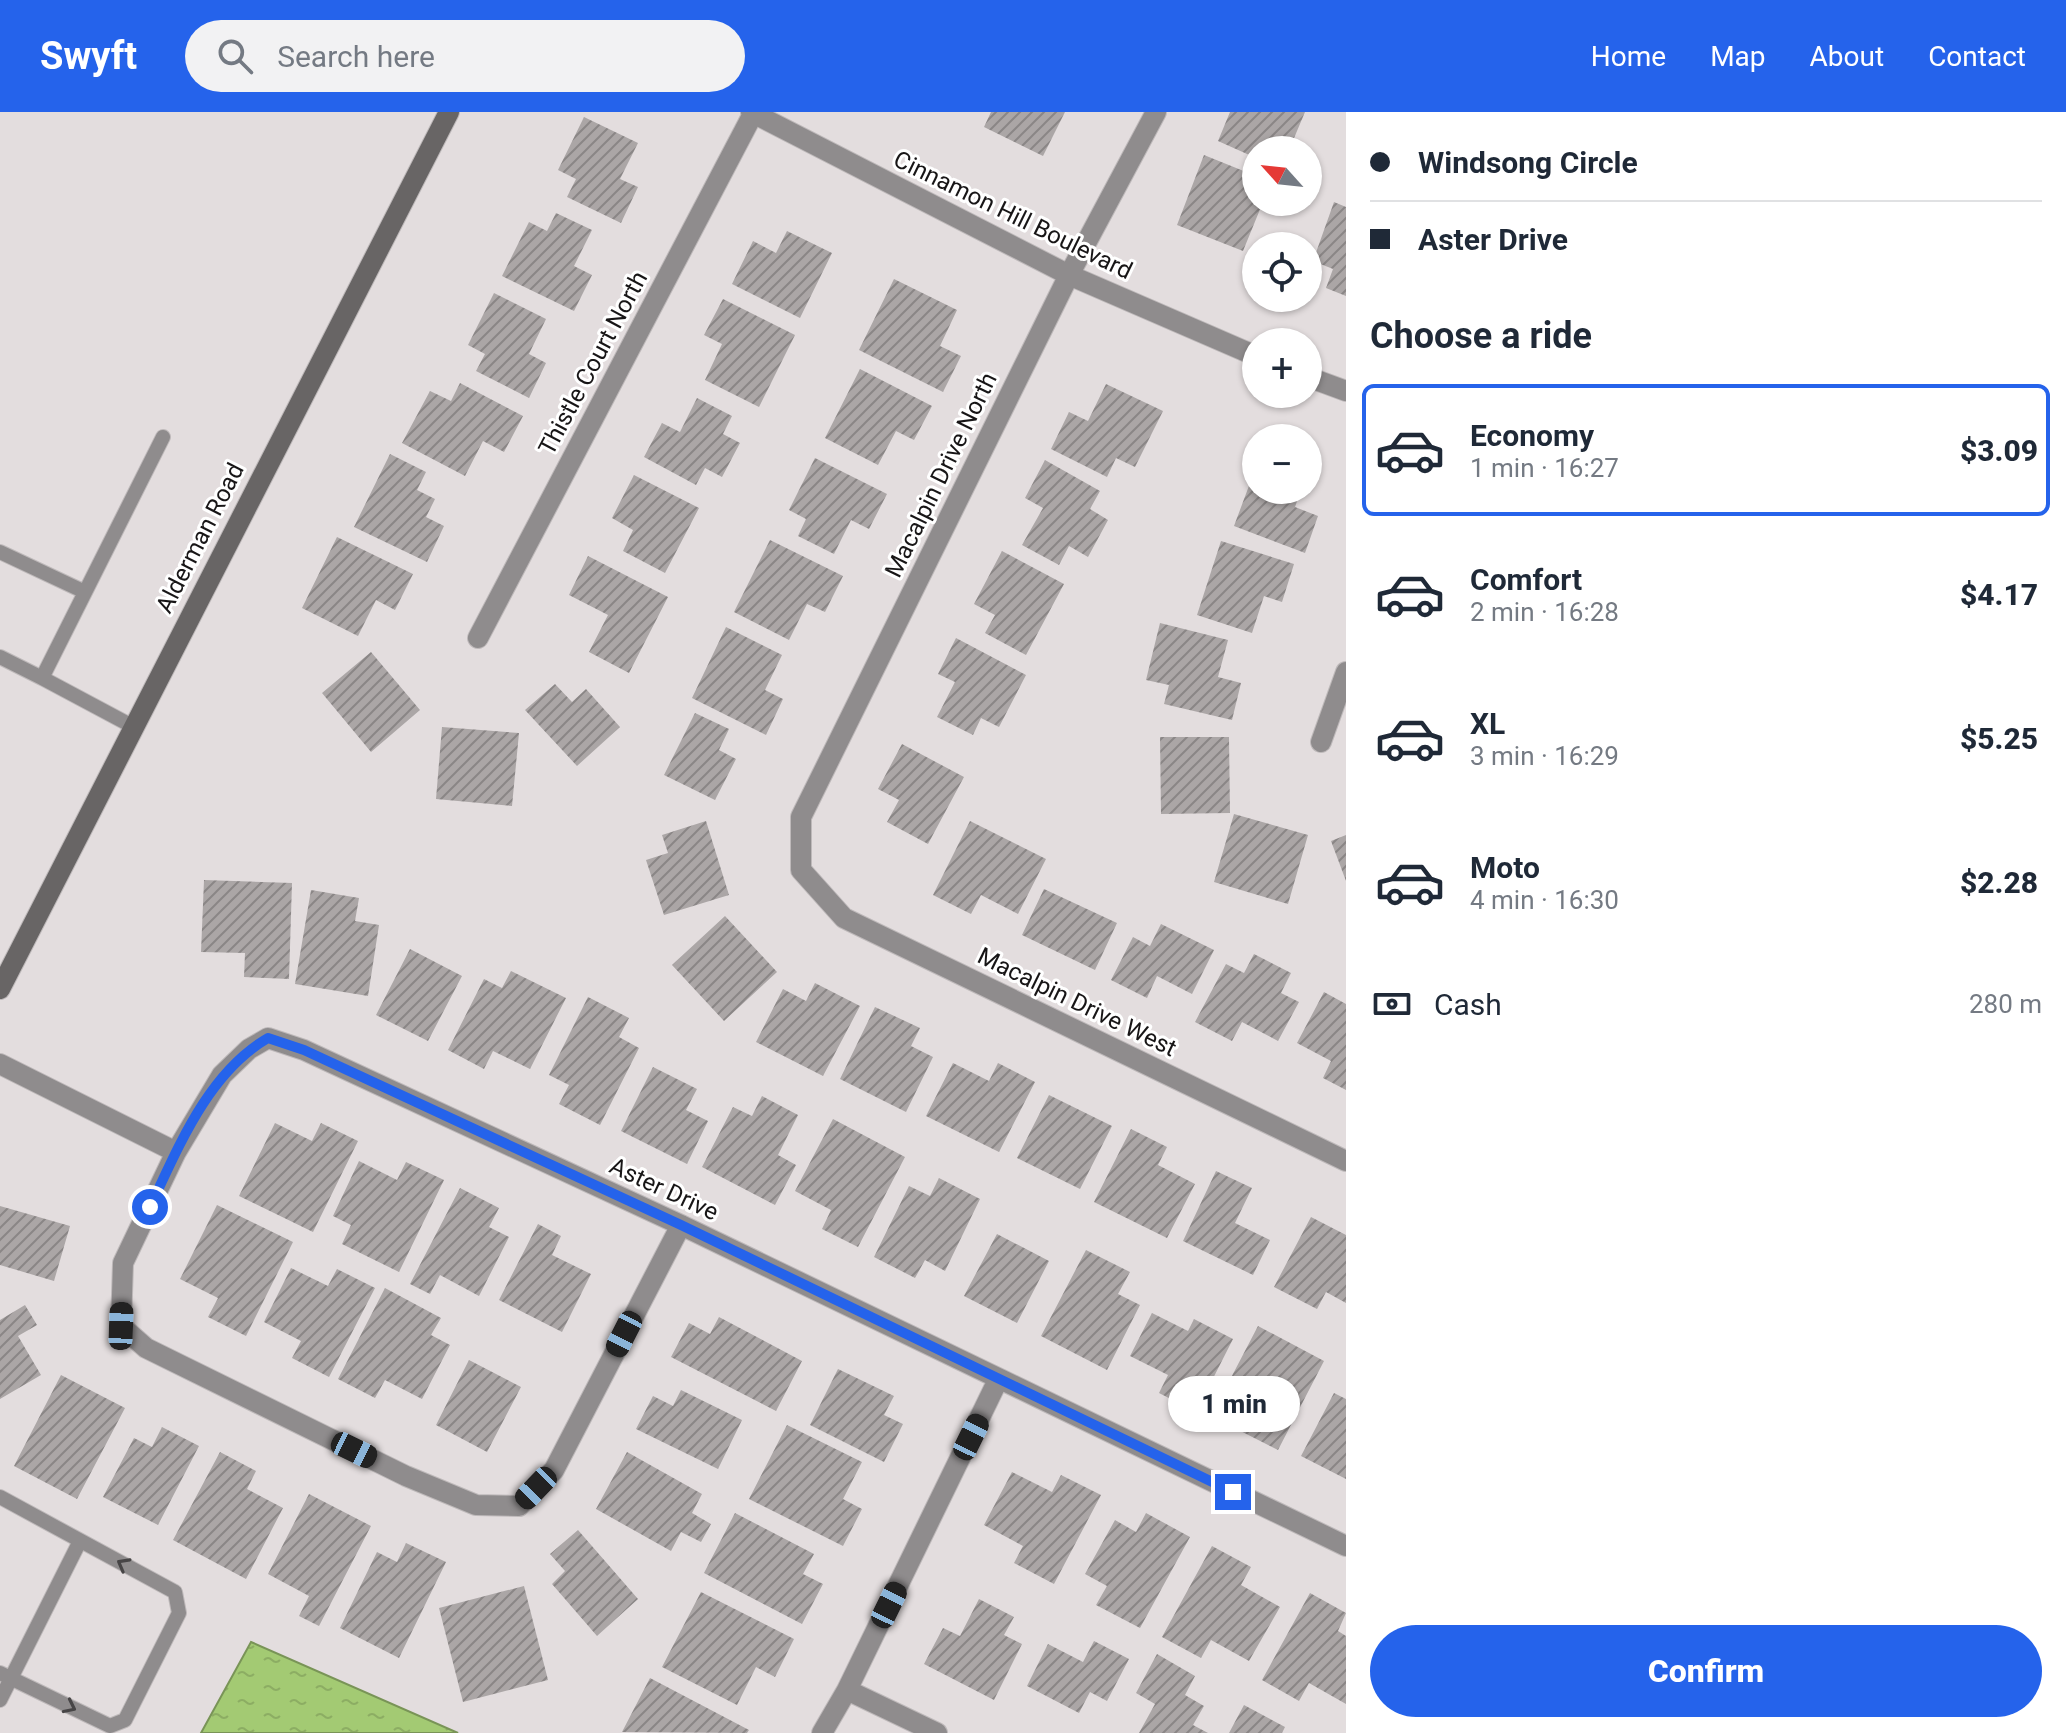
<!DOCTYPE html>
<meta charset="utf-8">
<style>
:root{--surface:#fff;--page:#f2f2f3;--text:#1f2937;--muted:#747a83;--line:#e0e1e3;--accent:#2563eb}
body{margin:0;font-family:Roboto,sans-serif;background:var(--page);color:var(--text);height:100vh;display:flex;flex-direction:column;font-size:30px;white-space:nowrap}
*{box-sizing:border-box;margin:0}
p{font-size:26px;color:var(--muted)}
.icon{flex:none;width:44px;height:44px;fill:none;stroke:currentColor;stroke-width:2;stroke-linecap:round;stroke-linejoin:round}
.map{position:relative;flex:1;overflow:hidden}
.sheet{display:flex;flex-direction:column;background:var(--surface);width:720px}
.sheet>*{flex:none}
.hud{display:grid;align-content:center;height:176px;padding:0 24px;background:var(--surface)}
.needle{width:52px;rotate:297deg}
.fabs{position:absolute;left:1242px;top:24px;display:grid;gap:16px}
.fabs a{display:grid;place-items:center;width:80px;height:80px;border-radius:50%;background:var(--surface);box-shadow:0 2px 6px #0004;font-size:40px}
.end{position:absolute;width:36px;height:36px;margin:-18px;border:10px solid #2563eb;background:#fff;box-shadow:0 0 0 4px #fff}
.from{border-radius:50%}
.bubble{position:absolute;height:56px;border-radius:28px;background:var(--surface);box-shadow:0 2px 6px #0004;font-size:26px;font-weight:800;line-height:56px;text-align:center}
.car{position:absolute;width:24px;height:48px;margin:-24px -12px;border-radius:10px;box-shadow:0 0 6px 2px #0007;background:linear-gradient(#222 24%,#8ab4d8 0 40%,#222 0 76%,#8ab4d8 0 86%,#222 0)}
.hud b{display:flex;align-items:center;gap:28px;height:76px;font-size:30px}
.hud b+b{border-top:2px solid var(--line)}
.hud i{width:20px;height:20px;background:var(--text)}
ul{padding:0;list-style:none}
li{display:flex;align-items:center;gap:24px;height:132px;margin:0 16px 12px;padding:0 8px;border:4px solid transparent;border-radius:12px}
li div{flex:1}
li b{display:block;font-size:30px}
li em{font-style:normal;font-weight:800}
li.on{border-color:var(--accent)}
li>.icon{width:72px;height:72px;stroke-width:1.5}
h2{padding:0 24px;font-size:36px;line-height:96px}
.pay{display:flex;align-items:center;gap:20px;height:88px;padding:0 24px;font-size:30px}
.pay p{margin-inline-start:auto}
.primary-button{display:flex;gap:16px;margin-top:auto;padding:16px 24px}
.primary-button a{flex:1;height:92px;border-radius:48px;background:var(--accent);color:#fff;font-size:32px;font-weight:800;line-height:92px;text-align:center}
header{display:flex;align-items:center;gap:48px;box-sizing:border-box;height:112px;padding:0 40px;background:var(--accent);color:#fff}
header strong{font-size:38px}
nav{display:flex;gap:44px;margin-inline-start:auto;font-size:28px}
.search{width:560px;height:72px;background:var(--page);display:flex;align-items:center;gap:20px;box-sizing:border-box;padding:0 28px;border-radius:44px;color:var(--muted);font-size:30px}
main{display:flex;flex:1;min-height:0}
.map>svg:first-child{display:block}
.water{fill:url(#water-ripples);stroke:#799457;stroke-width:2}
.building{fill:url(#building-hatch)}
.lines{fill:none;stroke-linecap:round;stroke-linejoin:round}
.lane-casing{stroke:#beb9ba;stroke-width:16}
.street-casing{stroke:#beb9ba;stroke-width:22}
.secondary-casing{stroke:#beb9ba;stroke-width:22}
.lane{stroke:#8f8c8d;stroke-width:14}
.street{stroke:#8f8c8d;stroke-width:20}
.secondary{stroke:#686565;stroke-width:20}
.oneway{stroke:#474546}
.route{stroke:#2563eb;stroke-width:10}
.labels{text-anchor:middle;stroke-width:6;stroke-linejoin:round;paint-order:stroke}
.street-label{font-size:24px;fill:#171516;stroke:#fff}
</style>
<header>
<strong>Swyft</strong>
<div class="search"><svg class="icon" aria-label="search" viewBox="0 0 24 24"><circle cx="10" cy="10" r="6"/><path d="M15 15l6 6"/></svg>Search here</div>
<nav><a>Home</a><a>Map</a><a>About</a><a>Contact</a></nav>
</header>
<main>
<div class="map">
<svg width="1346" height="1621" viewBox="0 0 1346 1621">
<defs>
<pattern id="water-ripples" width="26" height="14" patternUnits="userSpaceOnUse" patternTransform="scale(2)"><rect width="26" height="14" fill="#a3ca73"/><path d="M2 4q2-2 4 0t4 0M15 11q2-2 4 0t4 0" fill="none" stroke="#8cad63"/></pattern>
<pattern id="building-hatch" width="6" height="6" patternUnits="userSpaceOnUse" patternTransform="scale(2)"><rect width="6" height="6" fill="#aba6a6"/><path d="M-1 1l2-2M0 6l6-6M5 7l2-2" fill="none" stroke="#8a8686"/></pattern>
</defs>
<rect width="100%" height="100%" fill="#e3ddde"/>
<path class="water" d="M251 1530 458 1621H201Z"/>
<path class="building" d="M991 0H1065L1043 44 984 15Z
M1230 0H1305L1289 38H1256V46L1218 29Z
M584 5 638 31 620 67 638 75 621 111 567 85 576 67 558 58Z
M1204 43 1256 64V90H1263L1243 139 1177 113Z
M1334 90 1346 95V184L1326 176 1333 157 1313 149Z
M556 101 592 118 574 154 592 163 574 199 502 164 529 110 547 119Z
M787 119 832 141 800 206 732 172 753 129 776 141Z
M894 167 957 198 940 234 961 244 943 280 859 238Z
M494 181 546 207 529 242 546 251 529 286 476 259 485 242 468 233Z
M723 187 795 223 759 295 705 268 722 232 704 223Z
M860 257 932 294 914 328 896 319 878 353 825 326Z
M460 271 523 304 504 340 483 329 465 364 402 331 430 279 451 289Z
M1106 272 1163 299 1135 355 1116 346 1107 365 1051 337 1069 300 1088 309Z
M697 286 732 304 723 322 740 331 722 365 705 356 696 373 644 345 662 311 680 320Z
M390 342 426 360 417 378 435 387 426 405 444 414 427 450 354 415Z
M815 346 887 382 869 417 851 408 834 442 798 424 806 407 789 398Z
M1045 348 1100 379 1090 397 1108 408 1088 445 1069 434 1059 453 1022 433 1043 396 1025 386Z
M1256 355V378H1301L1295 395 1318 404 1305 441 1234 414Z
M634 363 699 396 665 461 623 439 633 418 612 406Z
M337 425 413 462 395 498 376 488 358 524 302 496Z
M770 428 843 464 825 500 807 492 789 528 734 500Z
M1221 429 1294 452 1282 490 1264 484 1252 521 1197 503Z
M1002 439 1064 472 1026 543 985 521 995 503 974 492Z
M588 444 668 485 629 561 589 540 608 503 569 483Z
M1160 511 1228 528 1218 565 1241 571 1232 608 1164 592 1169 573 1146 568Z
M726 515 782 543 765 578 783 587 766 623 692 586Z
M956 526 1026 563 999 615 981 606 973 623 937 605 955 570 938 562Z
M371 540 420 598 371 640 322 581Z
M555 572 572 590 586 577 620 615 577 654 525 598Z
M695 601 729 617 719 638 736 647 715 688 664 663Z
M442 615 519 621 512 694 436 687Z
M1160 625H1229L1230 701 1161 702Z
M902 632 964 665 928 732 887 710 899 688 878 677Z
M1234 702 1308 723 1288 792 1214 770Z
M706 709 729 783 664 803 646 748 668 741 662 723Z
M970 709 1046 747 1018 802 981 783 971 802 933 783Z
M1346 723V769L1331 729Z
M204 768 292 771 289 867 244 865 245 841 201 840Z
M1044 777 1117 811 1095 858 1022 823Z
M311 778 359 786 355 809 379 813 368 884 295 872Z
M725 804 777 860 724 909 672 853Z
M1161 812 1214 838 1192 882 1157 864 1147 886 1111 868 1133 825 1150 834Z
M410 837 462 864 428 929 376 903Z
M1254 842 1291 861 1281 881 1299 890 1278 929 1242 910 1232 929 1195 910 1226 852 1244 861Z
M511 859 566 886 530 957 493 939 484 957 448 938 484 867 502 876Z
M815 871 860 894 823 964 756 930 783 877 806 889Z
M1324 880 1346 892V978L1323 966 1331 949 1297 931Z
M588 885 629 906 619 925 639 936 600 1013 559 992 569 973 549 963Z
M875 895 920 916 911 934 933 945 906 1000 840 967Z
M953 951 989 969 998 951 1035 970 999 1040 926 1004Z
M653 955 697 977 686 998 708 1009 687 1052 621 1019Z
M1049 983 1112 1014 1080 1077 1017 1046Z
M762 984 798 1003 778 1043 796 1053 775 1093 702 1055 733 995 752 1004Z
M833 1007 905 1045 858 1135 822 1117 831 1098 795 1079Z
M275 1011 312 1029 321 1011 358 1029 313 1120 239 1084Z
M1131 1017 1167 1035 1158 1053 1195 1072 1167 1126 1094 1090Z
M359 1049 397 1068 406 1050 444 1068 399 1160 342 1132 351 1113 333 1104Z
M1216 1059 1252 1076 1235 1111 1270 1128 1253 1163 1183 1129Z
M939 1066 980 1087 945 1159 925 1148 915 1166 874 1145 909 1074 930 1084Z
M460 1076 499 1096 489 1115 509 1125 479 1184 440 1163 430 1182 410 1172Z
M217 1093 293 1130 246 1224 208 1205 218 1186 180 1167Z
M0 1094 70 1114 54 1169 0 1153Z
M1311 1105 1346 1123V1191L1326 1180 1317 1197 1274 1175Z
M538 1112 561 1124 552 1143 591 1162 562 1220 499 1188Z
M997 1122 1049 1149 1017 1211 964 1184Z
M1086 1138 1130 1160 1118 1182 1140 1193 1107 1258 1041 1224Z
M291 1156 328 1174 337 1157 375 1176 329 1265 292 1246 301 1229 264 1210Z
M385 1176 441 1206 431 1223 450 1233 422 1287 385 1268 375 1286 338 1267Z
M25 1193 37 1213 18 1224 41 1263 0 1287V1208Z
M1152 1201 1188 1219 1194 1207 1233 1227 1196 1300 1159 1281 1168 1263 1130 1244Z
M719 1205 802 1249 776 1299 671 1245 689 1211 710 1222Z
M1258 1214 1324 1249 1278 1338 1211 1304Z
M469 1248 521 1275 487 1340 436 1313Z
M838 1257 894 1284 884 1303 903 1312 884 1350 810 1313Z
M61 1263 125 1296 77 1387 14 1354Z
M681 1278 742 1308 718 1357 636 1317 653 1284 673 1294Z
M1334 1281 1346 1287V1367L1301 1344Z
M787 1313 862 1350 843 1387 862 1397 843 1434 749 1387Z
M162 1315 199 1334 158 1413 103 1385 134 1326 152 1335Z
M220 1340 256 1359 247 1377 283 1396 246 1467 173 1428Z
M627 1340 702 1382 692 1401 711 1412 701 1430 681 1420 671 1439 596 1397Z
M1012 1360 1052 1380 1061 1363 1101 1383 1054 1472 1014 1451 1023 1434 984 1413Z
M309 1382 371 1414 319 1514 299 1504 309 1484 268 1462Z
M735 1401 814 1442 803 1462 823 1472 802 1512 704 1461Z
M1146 1401 1190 1425 1140 1516 1096 1493 1107 1474 1085 1462 1115 1408 1136 1420Z
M578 1418 638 1487 597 1524 552 1472 565 1459 550 1442Z
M406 1431 446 1450 399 1546 340 1516 377 1440 397 1450Z
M1212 1434 1251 1455 1241 1473 1280 1495 1249 1549 1211 1528 1201 1546 1162 1525Z
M524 1474 548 1568 463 1590 439 1496Z
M701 1480 794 1527 775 1565 756 1555 737 1593 662 1555Z
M1310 1481 1346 1501 1338 1519 1346 1524V1592L1309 1571 1299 1589 1262 1568Z
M979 1487 1014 1505 1004 1523 1022 1532 994 1588 924 1552 943 1516 960 1524Z
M1094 1529 1129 1547 1107 1589 1090 1580 1079 1601 1027 1574 1048 1532 1083 1550Z
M1157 1542 1195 1564 1185 1583 1204 1594 1193 1613 1208 1621H1139L1155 1592 1136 1581Z
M650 1566 749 1618 747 1621 622 1620Z
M1244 1593 1285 1615 1282 1621H1229Z"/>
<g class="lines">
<g class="lane-casing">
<path id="lane" d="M0 440 85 480
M0 545 42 566
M132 614 42 566 163 325
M0 1385 175 1480 179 1501 125 1608 110 1614 0 1561
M0 1588 80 1429"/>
</g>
<g class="street-casing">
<path id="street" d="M751 0 1069 163 1256 244
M1156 0 1069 163 801 705V758L844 806 1346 1049
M1308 265 1346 279
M478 526 754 0
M1321 630 1346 560
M0 952 176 1040
M681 1113 554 1358 519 1394 476 1393 406 1364 146 1236 121 1214 123 1151 176 1040 222 963 249 937 268 926 304 938 681 1113 1346 1434
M847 1578 937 1621
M822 1621 847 1578 998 1268"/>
</g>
<g class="secondary-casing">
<path id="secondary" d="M0 877 449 0"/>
</g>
<use href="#lane" class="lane"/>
<use href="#street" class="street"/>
<use href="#secondary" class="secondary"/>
</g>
<defs><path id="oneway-chevron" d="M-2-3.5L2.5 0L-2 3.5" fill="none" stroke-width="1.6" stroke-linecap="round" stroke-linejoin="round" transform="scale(2)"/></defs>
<g class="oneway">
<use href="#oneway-chevron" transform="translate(123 1452) rotate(-151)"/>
<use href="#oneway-chevron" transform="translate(70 1595) rotate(26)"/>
</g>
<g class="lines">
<path class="route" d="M150 1095C179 1034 208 961 268 926L304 938 681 1113 1233 1380"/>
</g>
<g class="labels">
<g class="street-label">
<text transform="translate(1013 103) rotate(26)" y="8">Cinnamon Hill Boulevard</text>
<text transform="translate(593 251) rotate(-62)" y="8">Thistle Court North</text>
<text transform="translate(941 363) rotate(-64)" y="8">Macalpin Drive North</text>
<text transform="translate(200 426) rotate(-63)" y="8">Alderman Road</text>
<text transform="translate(1077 890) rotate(26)" y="8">Macalpin Drive West</text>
<text transform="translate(664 1077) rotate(25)" y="8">Aster Drive</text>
</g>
</g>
</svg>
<div class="fabs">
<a><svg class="needle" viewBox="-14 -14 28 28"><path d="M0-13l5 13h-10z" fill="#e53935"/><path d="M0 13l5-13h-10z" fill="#747a83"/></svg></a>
<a><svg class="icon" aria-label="locate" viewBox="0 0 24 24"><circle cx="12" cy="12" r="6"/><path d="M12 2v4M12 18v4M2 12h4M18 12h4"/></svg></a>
<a>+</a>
<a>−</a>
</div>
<i class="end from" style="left:150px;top:1095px"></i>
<i class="end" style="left:1233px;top:1380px"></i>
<div class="bubble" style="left:1168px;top:1264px;width:132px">1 min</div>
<i class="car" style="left:121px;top:1214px;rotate:2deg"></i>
<i class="car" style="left:624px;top:1222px;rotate:207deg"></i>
<i class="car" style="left:971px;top:1325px;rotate:26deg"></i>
<i class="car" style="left:354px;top:1338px;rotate:116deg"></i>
<i class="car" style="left:536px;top:1376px;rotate:224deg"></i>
<i class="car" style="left:889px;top:1493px;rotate:26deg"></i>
</div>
<section class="sheet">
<div class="hud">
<b><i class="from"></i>Windsong Circle</b>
<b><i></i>Aster Drive</b>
</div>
<h2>Choose a ride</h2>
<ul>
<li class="on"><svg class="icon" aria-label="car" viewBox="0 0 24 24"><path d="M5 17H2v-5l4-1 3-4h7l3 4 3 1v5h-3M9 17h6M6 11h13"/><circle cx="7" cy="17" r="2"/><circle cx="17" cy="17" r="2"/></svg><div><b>Economy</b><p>1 min · 16:27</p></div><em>$3.09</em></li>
<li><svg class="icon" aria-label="car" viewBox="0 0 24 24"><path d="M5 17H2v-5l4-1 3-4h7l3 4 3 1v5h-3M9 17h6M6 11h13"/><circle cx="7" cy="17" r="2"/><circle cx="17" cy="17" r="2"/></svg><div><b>Comfort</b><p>2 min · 16:28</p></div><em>$4.17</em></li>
<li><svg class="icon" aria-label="car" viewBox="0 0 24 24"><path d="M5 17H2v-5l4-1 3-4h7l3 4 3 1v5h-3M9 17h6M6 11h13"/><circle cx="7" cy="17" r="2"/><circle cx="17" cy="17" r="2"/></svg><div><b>XL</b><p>3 min · 16:29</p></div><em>$5.25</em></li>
<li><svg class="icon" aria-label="car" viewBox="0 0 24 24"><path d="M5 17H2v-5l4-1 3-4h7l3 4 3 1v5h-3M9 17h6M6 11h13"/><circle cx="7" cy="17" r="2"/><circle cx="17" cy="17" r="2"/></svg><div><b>Moto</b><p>4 min · 16:30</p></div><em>$2.28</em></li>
</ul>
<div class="pay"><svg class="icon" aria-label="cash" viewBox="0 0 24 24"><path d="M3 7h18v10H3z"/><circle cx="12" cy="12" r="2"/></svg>Cash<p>280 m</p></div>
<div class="primary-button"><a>Confirm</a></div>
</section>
</main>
